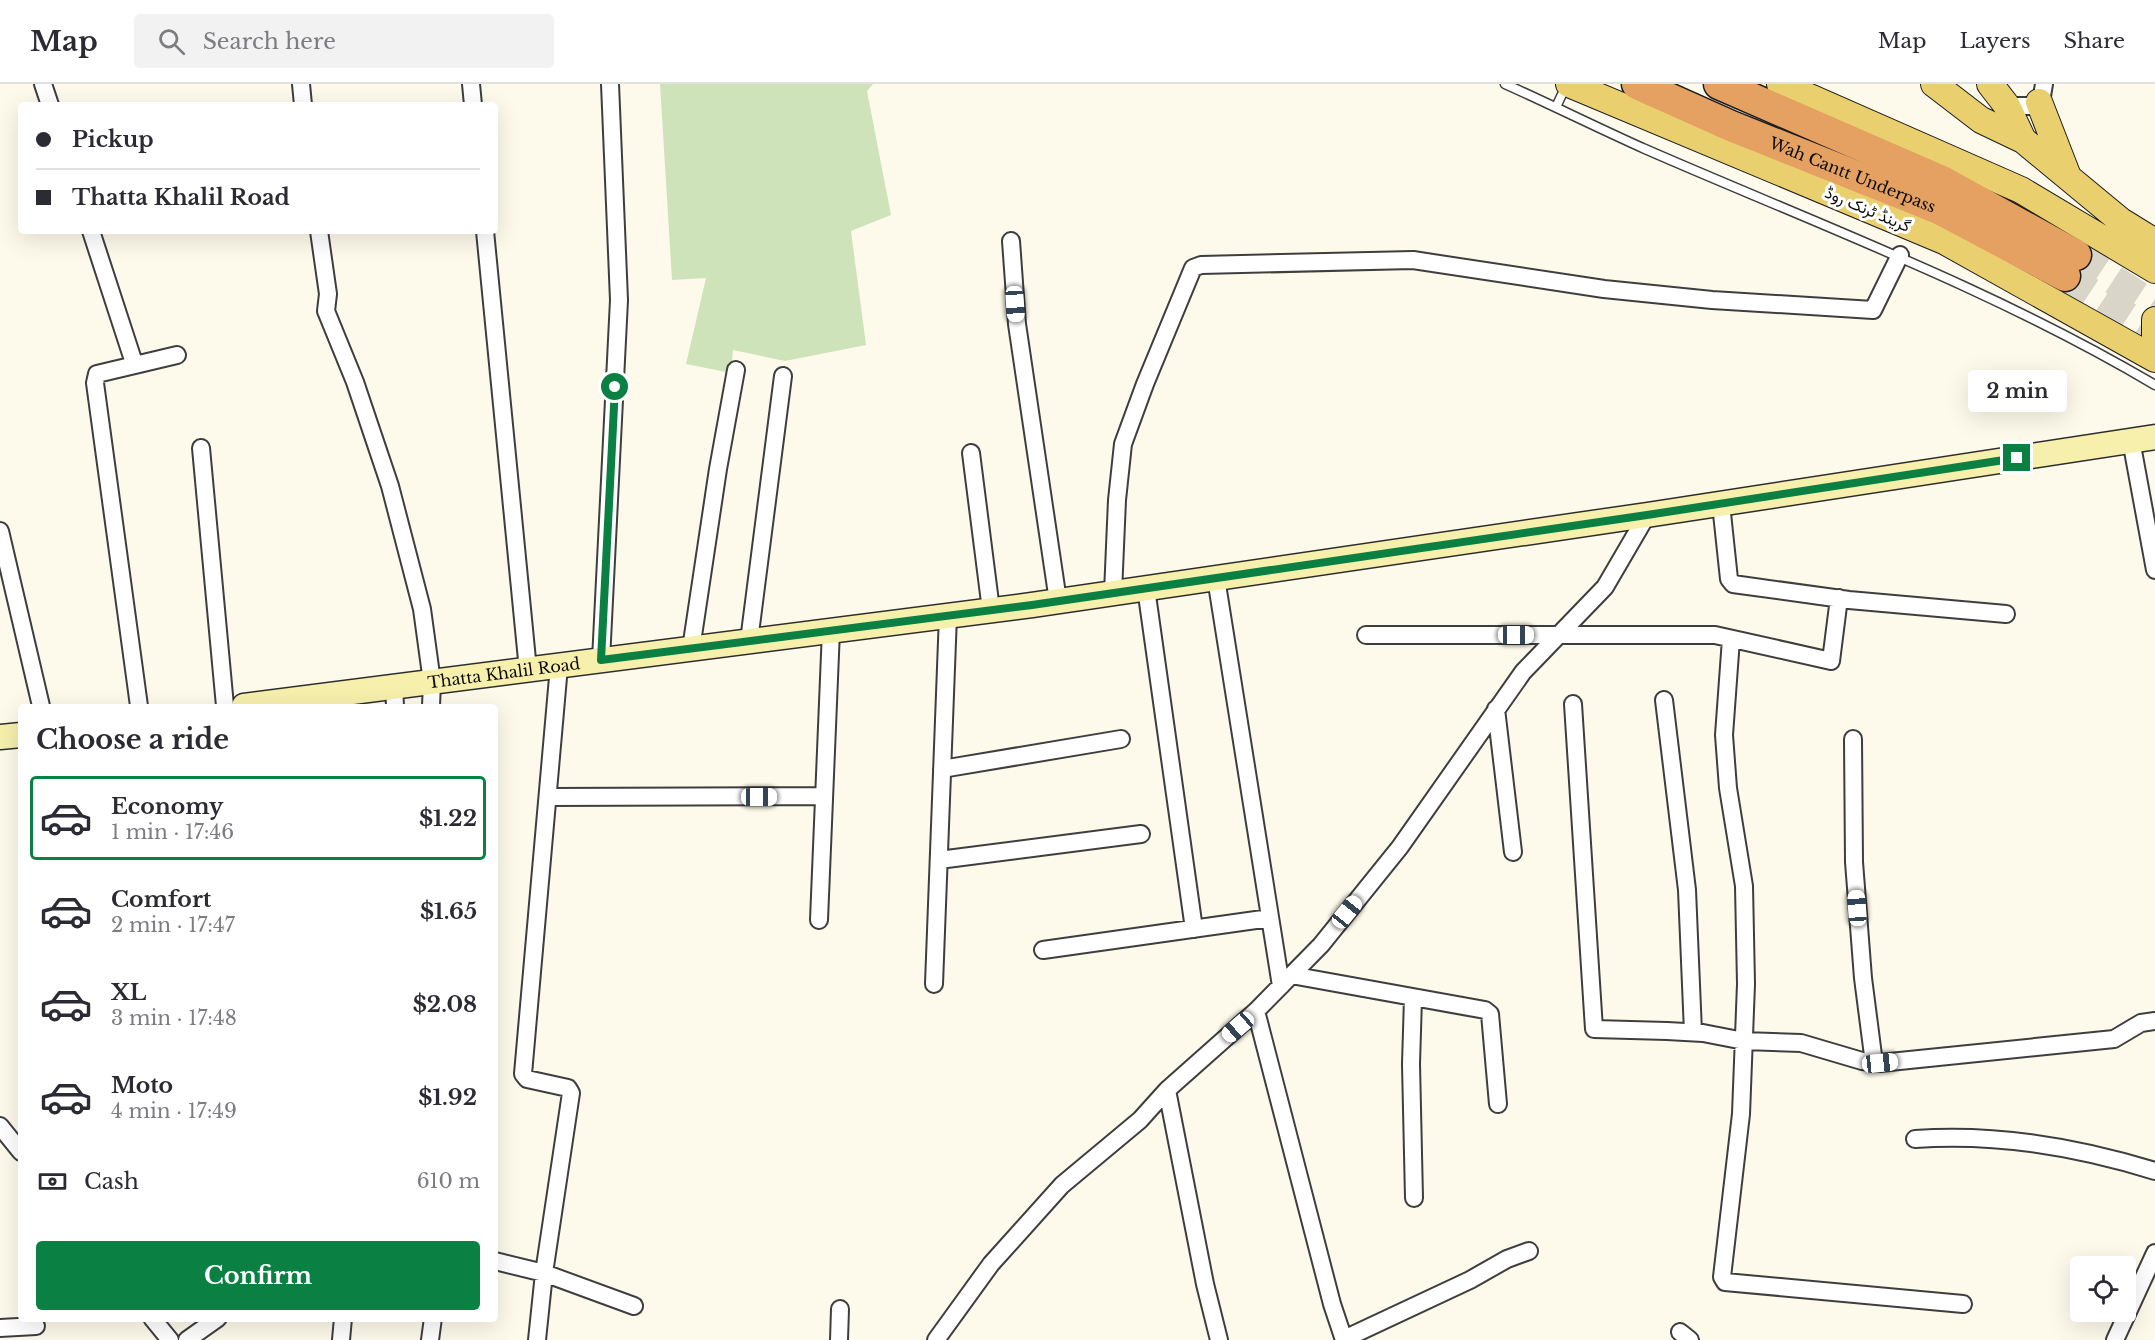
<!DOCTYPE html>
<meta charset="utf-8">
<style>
:root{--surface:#fff;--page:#f2f2f3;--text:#2b2b33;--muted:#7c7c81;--line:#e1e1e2;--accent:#0b8043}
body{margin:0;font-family:"Libre Baskerville",Vazirmatn,serif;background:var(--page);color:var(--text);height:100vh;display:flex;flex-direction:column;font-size:22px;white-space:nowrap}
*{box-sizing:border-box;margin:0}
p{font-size:20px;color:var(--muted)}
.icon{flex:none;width:33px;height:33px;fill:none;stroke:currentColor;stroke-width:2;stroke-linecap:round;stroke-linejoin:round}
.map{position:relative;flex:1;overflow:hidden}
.details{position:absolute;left:18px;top:620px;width:480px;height:618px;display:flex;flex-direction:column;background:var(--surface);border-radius:6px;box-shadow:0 6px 24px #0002}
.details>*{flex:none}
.top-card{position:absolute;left:18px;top:18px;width:480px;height:132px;border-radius:6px;box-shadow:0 6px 24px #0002;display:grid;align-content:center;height:132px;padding:0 18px;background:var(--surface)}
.tools{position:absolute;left:2070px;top:1172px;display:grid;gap:12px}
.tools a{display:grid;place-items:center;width:66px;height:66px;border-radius:6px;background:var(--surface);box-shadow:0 6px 24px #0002;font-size:30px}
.end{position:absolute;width:27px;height:27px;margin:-14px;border:8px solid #0b8043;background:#fff;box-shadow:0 0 0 3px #fff}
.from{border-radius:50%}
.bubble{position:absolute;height:42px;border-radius:6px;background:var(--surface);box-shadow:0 6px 24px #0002;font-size:20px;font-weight:700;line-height:42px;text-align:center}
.car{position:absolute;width:18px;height:36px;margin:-18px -9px;border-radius:8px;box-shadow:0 0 4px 2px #0007;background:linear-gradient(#fff 24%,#345 0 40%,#fff 0 76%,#345 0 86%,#fff 0)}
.top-card b{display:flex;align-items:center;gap:21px;height:57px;font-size:22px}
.top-card b+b{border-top:2px solid var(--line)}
.top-card i{width:15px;height:15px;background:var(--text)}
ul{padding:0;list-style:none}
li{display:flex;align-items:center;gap:18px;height:84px;margin:0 12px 9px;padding:0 6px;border:3px solid transparent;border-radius:6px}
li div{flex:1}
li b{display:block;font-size:22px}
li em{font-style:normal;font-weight:700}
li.on{border-color:var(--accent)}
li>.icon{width:54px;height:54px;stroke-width:1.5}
h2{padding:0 18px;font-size:27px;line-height:72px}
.pay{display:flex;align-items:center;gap:15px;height:66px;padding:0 18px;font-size:22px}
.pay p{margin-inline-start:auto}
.primary-button{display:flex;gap:12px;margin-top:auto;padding:12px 18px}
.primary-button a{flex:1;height:69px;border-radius:6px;background:var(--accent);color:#fff;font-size:24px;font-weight:700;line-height:69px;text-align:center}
header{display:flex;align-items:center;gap:36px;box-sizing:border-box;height:84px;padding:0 30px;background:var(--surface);border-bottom:2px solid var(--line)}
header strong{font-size:28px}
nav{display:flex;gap:33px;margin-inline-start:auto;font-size:21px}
.search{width:420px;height:54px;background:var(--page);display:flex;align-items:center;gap:15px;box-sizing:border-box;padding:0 21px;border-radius:6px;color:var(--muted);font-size:22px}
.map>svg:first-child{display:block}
.green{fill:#cee3b9}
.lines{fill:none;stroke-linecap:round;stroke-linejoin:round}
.highway-tunnel{stroke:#d9d6c9;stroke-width:30;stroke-dasharray:30 15;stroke-linecap:butt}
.lane-casing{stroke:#3e3e3e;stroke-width:11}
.street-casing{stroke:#3e3e3e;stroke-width:20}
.secondary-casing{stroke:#2d2d2d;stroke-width:27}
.primary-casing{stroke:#1c1c1c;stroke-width:28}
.highway-casing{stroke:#1c1c1c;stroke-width:33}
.lane{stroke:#fff;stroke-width:8}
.street{stroke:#fff;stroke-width:16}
.secondary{stroke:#f7f0ac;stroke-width:24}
.primary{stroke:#eacf6e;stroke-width:26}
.highway{stroke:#e5a161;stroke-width:30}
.route{stroke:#0b8043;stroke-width:8}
.labels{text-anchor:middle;stroke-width:6;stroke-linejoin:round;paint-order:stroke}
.street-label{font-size:16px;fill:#0b0b0b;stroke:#fff}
</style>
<header>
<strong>Map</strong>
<div class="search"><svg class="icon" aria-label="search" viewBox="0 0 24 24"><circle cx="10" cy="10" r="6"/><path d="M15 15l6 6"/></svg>Search here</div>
<nav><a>Map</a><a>Layers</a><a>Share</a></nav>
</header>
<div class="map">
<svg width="2155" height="1256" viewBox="0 0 2155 1256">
<rect width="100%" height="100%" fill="#fdfaeb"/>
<path class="green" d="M660 0H873L867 7 891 131 851 147 866 261 785 277 733 266 731 289 686 280 706 194 672 196Z"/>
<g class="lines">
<path class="highway-tunnel" d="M2076 171 2155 223
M2065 192 2155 251"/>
<g class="lane-casing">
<path id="lane" d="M1505 0C1552 21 1598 44 1645 65 1817 140 1993 205 2155 301
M1556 23 1566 2"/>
</g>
<g class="street-casing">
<path id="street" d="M43 0 50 21
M301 0 303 21
M471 0 473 21
M2007 22H2033L2042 12 2044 0
M91 147 134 279
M319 147 328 210 326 227 355 298 390 402 422 525 432 598 431 622
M485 147 528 586
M1011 157 1017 240 1058 517
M2131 356 2155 486
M201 364 225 622
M971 369 991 526
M1721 420 1729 495 1733 500 1849 516 2006 530
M0 447 41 622
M1216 494 1281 902
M1146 504 1194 845
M1113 509 1117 416 1123 360 1145 300 1193 184 1201 181 1413 176 1604 205 1712 216 1873 226 1900 171
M1366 551H1715L1831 577 1839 514
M1731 555 1724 651 1728 704 1744 802 1746 900 1741 1030 1722 1193 1725 1198 1963 1220
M749 557 783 292
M691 565 718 385 736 286
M601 576 619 216 610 0
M394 603 395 622
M1664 616 1687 806 1693 948
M1573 620 1594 945 1667 947 1703 949 1744 957 1801 959 1862 977 1880 979 2114 955 2141 939 2155 937
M139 622 95 299 97 290 177 271
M1496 625 1513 768
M1853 655 1854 778 1863 894 1874 979
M942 685 1121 655
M548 713 824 712
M939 776 1141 750
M819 836 831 546
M1043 866 1270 834
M1291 891 1485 926 1490 930 1498 1020
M934 900 948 531
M1413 914 1411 980 1414 1114
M1256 927 1332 1220 1344 1256
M1167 1006 1205 1200 1219 1256
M0 1042 21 1068
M1915 1055C1996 1049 2077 1063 2155 1087
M495 1177 544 1189 634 1222
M152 1234 170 1256
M0 1244 36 1242
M1680 1248 1690 1256
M1344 1255 1470 1196 1507 1175 1529 1167
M187 1256 218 1234
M341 1256 343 1234
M430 1256 433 1234
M537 1256 544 1189 571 1009 568 1004 527 995 523 990 559 582
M839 1256 840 1225
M936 1256 991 1180 1062 1101 1140 1036 1167 1006 1256 927 1321 861 1400 763 1523 588 1605 503 1647 431
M2115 1256 2155 1169"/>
</g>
<g class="secondary-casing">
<g id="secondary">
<path id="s1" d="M244 622 1032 521 1647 431 2155 353"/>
<path d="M0 653 21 651"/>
</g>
</g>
<g class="primary-casing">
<path id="primary" d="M1569 0 1944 157 2155 275
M1780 0 2021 106 2155 186
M1934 0 1981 36 2023 56 2121 137 2155 158
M1990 0 2007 22 2023 56
M2039 18 2067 90
M2155 236V259"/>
</g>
<g class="highway-casing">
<g id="highway">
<path id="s2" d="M1637 0 1731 42 1939 125 2065 192"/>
<path d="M1719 0 1942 97 2076 171"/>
</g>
</g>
<use href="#lane" class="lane"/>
<use href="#street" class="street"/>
<use href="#secondary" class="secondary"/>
<use href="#primary" class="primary"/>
<use href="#highway" class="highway"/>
</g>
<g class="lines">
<path class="route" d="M615 303 601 576 1032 521 1647 431 2017 374"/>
</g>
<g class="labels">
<g class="street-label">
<text dy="6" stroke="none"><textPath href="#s2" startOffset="234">Wah Cantt Underpass</textPath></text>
<text transform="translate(1868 125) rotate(23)" y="6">گرینڈ ٹرنک روڈ</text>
<text dy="6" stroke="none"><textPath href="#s1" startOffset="262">Thatta Khalil Road</textPath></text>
</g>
</g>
</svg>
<div class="tools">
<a><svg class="icon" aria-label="locate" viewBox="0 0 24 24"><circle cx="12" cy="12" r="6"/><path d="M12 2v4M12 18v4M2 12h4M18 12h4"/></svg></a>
</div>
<i class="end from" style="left:615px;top:303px"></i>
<i class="end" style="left:2017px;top:374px"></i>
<div class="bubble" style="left:1968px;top:286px;width:99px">2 min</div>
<i class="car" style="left:1015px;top:220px;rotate:176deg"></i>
<i class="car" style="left:1516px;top:551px;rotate:90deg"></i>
<i class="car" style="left:759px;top:713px;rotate:90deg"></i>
<i class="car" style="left:1857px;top:824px;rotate:356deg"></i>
<i class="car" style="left:1347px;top:828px;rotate:39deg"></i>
<i class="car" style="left:1238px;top:943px;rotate:229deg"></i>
<i class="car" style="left:1880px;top:979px;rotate:84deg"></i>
<div class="top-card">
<b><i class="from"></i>Pickup</b>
<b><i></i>Thatta Khalil Road</b>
</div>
<section class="details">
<h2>Choose a ride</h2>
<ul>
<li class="on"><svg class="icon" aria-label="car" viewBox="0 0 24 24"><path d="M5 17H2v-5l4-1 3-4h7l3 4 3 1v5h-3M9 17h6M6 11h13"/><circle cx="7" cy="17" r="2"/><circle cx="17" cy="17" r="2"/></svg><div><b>Economy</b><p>1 min · 17:46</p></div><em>$1.22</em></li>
<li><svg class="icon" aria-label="car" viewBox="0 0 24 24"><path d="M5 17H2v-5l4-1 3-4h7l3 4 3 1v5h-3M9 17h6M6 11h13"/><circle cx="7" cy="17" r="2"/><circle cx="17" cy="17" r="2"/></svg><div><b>Comfort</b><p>2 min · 17:47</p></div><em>$1.65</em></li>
<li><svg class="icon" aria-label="car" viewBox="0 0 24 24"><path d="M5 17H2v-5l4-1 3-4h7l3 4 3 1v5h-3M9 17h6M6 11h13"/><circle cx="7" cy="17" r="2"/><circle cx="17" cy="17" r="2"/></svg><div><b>XL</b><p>3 min · 17:48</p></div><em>$2.08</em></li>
<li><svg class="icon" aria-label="car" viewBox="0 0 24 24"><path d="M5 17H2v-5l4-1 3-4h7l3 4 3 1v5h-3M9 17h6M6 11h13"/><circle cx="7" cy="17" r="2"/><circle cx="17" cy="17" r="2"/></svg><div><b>Moto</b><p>4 min · 17:49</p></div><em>$1.92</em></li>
</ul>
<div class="pay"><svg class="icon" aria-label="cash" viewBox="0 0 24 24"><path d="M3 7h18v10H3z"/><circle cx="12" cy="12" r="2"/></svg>Cash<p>610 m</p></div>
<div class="primary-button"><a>Confirm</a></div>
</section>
</div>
